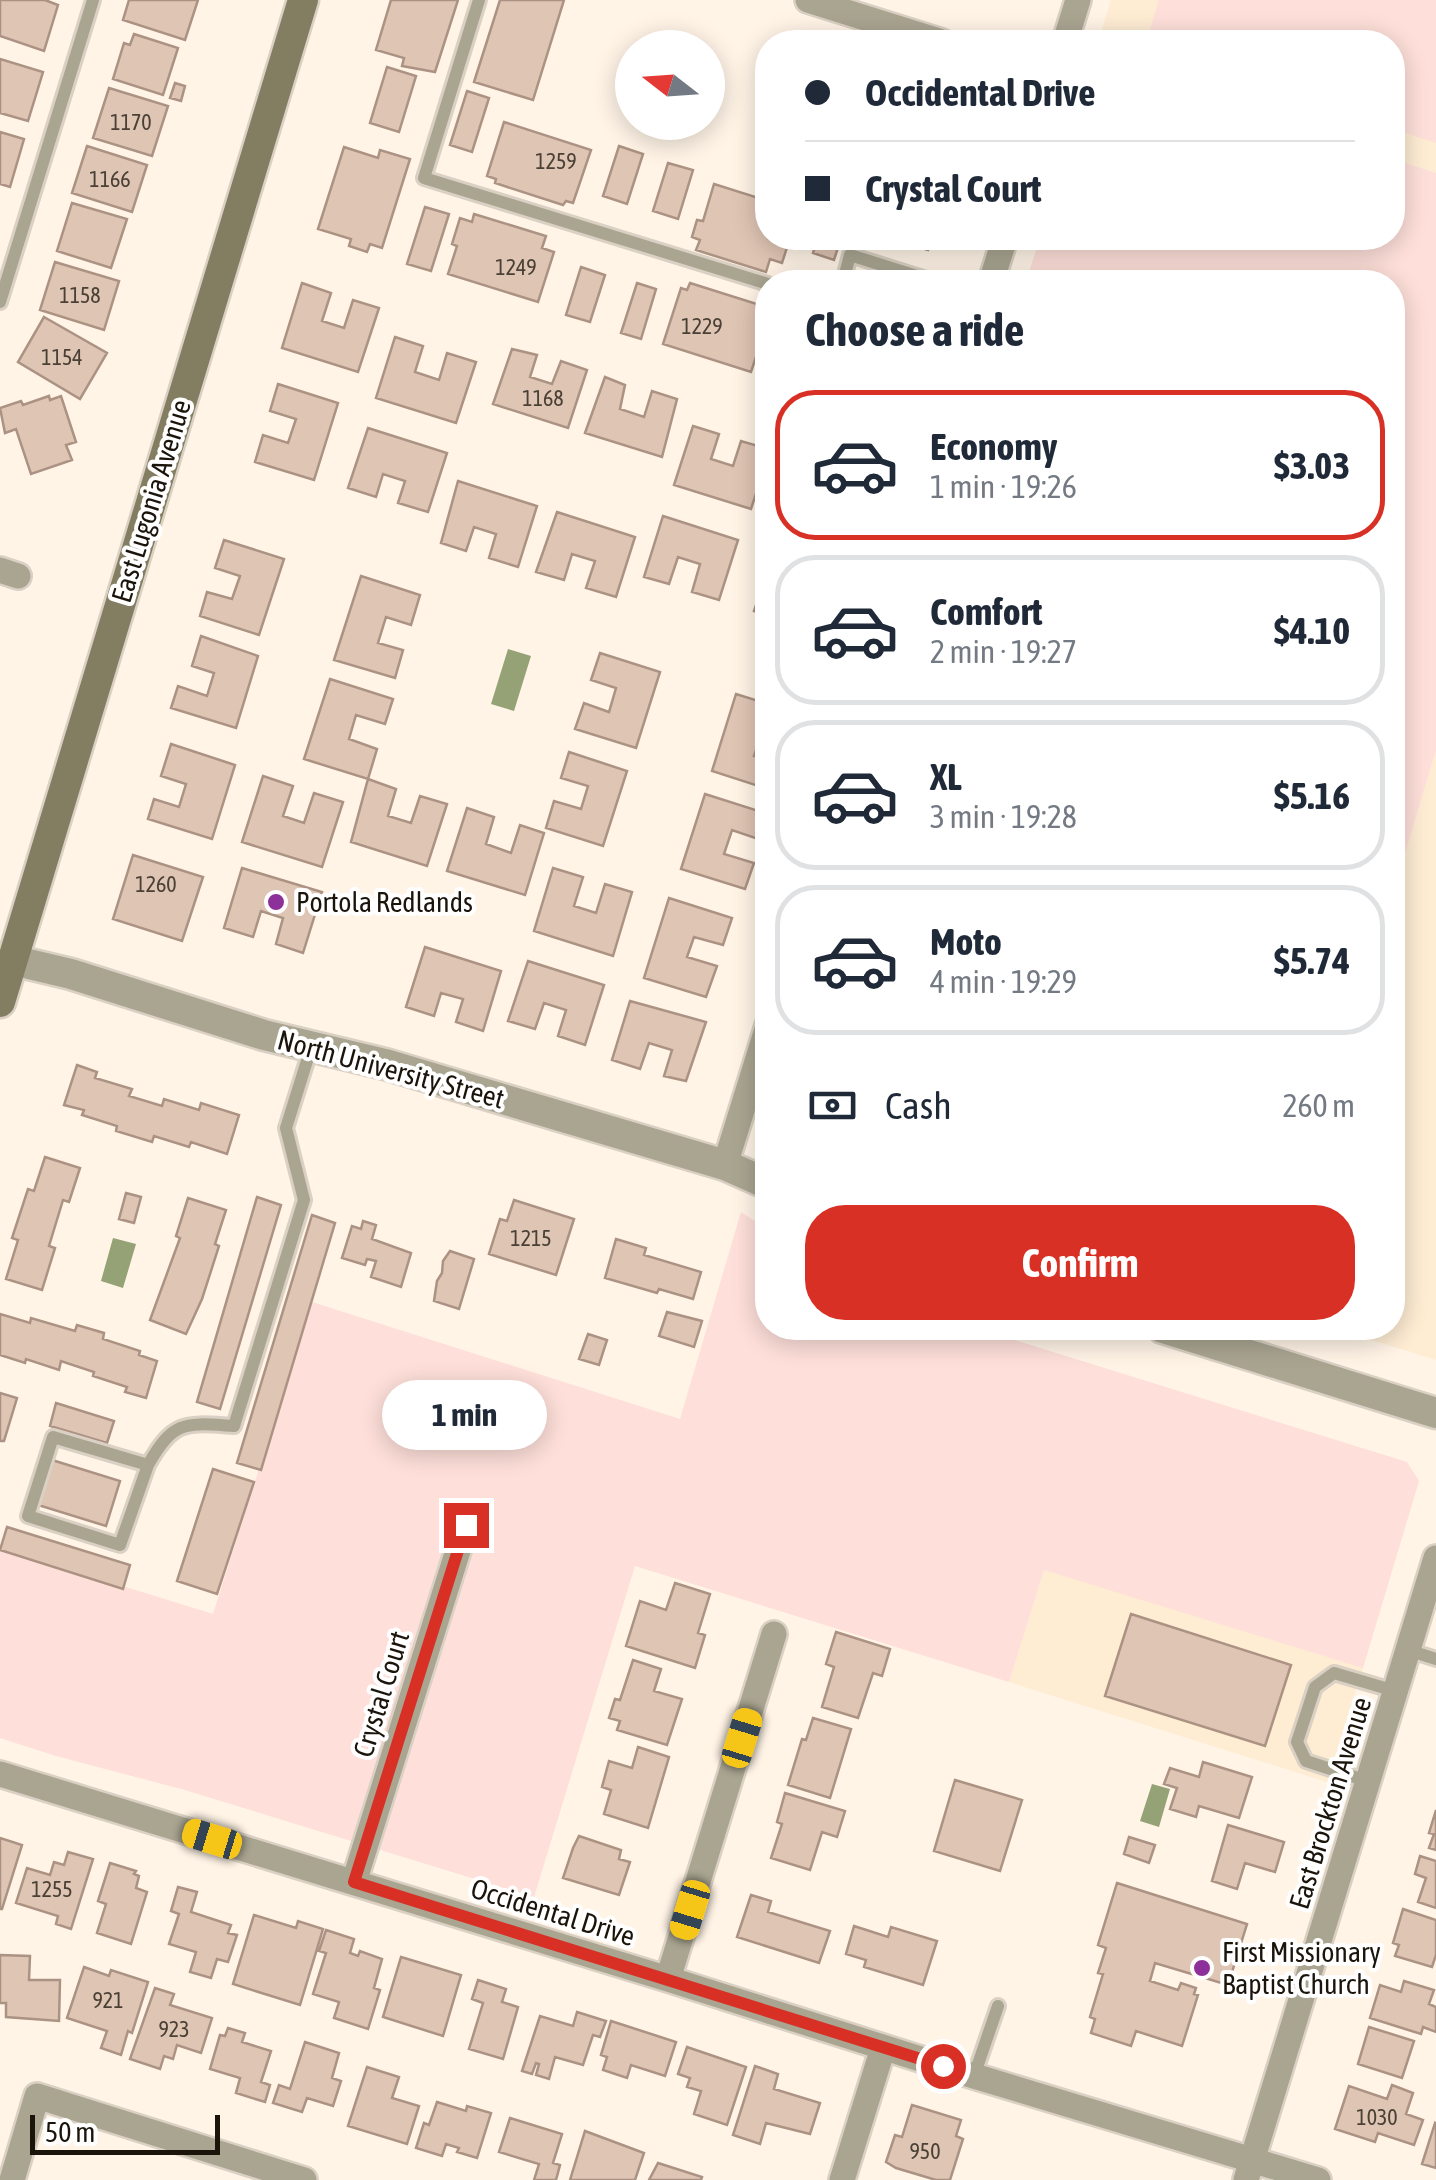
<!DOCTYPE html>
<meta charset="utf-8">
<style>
:root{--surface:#fff;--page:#f2f2f3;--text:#1f2937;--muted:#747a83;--line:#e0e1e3;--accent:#d93025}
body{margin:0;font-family:"Asap Condensed",sans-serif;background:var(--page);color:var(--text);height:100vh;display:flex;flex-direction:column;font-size:38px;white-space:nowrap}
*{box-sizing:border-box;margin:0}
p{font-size:32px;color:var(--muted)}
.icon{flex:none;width:55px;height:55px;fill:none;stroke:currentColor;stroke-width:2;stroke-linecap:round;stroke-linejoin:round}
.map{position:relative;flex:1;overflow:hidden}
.side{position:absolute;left:755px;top:270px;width:650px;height:1070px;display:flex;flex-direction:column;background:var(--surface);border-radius:40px;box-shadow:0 5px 25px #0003}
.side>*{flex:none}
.banner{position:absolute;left:755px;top:30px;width:650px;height:220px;border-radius:40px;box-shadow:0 5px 25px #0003;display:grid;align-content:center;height:220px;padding:0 50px;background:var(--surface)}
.needle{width:65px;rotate:287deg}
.buttons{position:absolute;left:615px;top:30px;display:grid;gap:20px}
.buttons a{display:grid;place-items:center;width:110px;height:110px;border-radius:50%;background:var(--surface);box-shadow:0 5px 25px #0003;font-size:50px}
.scale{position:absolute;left:30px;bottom:25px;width:190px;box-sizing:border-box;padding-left:10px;border:5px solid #1a140b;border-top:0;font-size:28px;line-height:35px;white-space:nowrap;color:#1a140b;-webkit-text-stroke:8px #fff;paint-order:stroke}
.end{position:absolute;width:45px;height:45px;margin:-22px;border:12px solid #d93025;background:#fff;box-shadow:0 0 0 5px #fff}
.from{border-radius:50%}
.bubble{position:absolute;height:70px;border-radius:35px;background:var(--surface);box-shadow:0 5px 25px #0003;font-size:32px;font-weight:700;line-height:70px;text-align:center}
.car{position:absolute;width:30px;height:60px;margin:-30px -15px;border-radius:12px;box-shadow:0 0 8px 2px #0007;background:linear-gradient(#f5c518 24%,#345 0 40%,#f5c518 0 76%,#345 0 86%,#f5c518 0)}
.banner b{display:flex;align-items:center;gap:35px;height:95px;font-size:38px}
.banner b+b{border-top:2px solid var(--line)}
.banner i{width:25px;height:25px;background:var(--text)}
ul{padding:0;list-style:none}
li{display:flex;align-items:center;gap:30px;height:150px;margin:0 20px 15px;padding:0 30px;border:5px solid var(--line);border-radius:40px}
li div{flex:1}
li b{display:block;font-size:38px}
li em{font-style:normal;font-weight:700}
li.on{border-color:var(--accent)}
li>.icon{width:90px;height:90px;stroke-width:1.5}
h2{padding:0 50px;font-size:45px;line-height:120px}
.pay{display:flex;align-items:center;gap:25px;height:110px;padding:0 50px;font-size:38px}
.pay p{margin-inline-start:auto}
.action{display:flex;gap:20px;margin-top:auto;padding:20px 50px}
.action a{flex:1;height:115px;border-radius:40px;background:var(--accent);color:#fff;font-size:40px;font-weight:700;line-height:115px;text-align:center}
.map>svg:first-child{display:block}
.built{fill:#feecd3}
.green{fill:#fedfd9}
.water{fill:#94a276}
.building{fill:#dfc5b4;stroke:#ab9283;stroke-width:2.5}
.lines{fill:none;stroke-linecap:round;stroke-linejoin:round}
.service-casing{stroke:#dad0c3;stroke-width:18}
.minor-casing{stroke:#dad0c3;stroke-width:30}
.tertiary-casing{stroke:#dad0c3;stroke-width:35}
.secondary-casing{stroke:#dad0c3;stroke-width:35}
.service{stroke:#a9a591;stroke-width:12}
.minor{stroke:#a9a591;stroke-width:25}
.tertiary{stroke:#a9a591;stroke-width:30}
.secondary{stroke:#837e61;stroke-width:30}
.route{stroke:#d93025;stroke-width:12}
.poi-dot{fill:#8e309a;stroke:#fff;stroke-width:4}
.labels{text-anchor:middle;stroke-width:8;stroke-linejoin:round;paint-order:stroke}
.number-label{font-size:22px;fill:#4b4035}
.street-label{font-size:28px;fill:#1a140b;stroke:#fff}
.poi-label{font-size:28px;fill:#1a140b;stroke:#fff;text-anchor:start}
</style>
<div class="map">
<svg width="1436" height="2180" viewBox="0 0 1436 2180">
<rect width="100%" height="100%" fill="#fff4e6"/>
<path class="built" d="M1111 0H1436V1360L1333 1328H1392V282H1026L1040 238H1392V42H1098Z
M1044 1569 1363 1668 1327 1782 1009 1682Z"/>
<path class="green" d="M1159 0H1436V143L1393 129 1392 42H1146Z
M1393 159 1436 173V750L1393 893 1392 282H1026L1040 238H1392Z
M741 1212 767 1229 768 1328H976L1407 1462 1419 1481 1363 1668 1044 1570 1009 1682 635 1566 534 1897 185 1790 56 1756 0 1738V1548L213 1614 312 1302 680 1419Z"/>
<path class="water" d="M508 649 531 656 514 711 491 704Z
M113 1238 136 1244 123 1288 101 1281Z
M1152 1784 1170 1789 1159 1827 1140 1821Z"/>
<path class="building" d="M0 0H45L58 5 44 51 0 36Z
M129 0H198L185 40 123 20Z
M391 0H458L435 72 402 66 404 58 376 50Z
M500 0H564L533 100 474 82Z
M134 34 178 48 163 95 113 79 124 43 130 45Z
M0 59 43 72 28 121 0 113Z
M387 67 416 76 399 132 370 123Z
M175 83 185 86 181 101 170 98Z
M109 88 168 106 152 156 93 138Z
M467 91 489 98 472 152 450 145Z
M504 122 591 150 573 203 566 201 563 205 495 183 496 179 487 176Z
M0 132 24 139 10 187 0 184Z
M87 146 147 165 132 212 72 193Z
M619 146 643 154 627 204 603 196Z
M344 147 378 158 380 150 410 159 382 248 370 244 367 252 349 246 351 239 318 229Z
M668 163 693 170 678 219 653 211Z
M714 184 768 201V238H790L782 263 770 259 766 272 696 250 700 240 692 237 697 220 703 221Z
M72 203 127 219 111 268 57 251Z
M425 207 449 214 431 271 407 264Z
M474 214 546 236 542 248 554 252 538 302 448 274 457 246 452 244 460 218 472 222Z
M818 238H841L834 260 813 253Z
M889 238H932L928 250Z
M55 262 119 281 104 330 40 310Z
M581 267 605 275 590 322 566 315Z
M302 283 331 293 322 321 344 328 353 300 379 308 358 372 282 348Z
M637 283 656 289 641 339 621 333Z
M690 283 763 306 759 316 768 319V321L751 372 663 344 681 288 687 290Z
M44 317 107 353 80 399 18 362Z
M395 337 423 346 415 372 439 380 447 353 476 362 456 423 376 398Z
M512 349 537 355 530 377 552 384 561 361 587 370 568 428 493 404Z
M605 377 625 385 620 409 644 417 652 391 677 399 662 457 585 433Z
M278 384 338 403 314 480 255 462 263 435 288 443 296 419 270 411Z
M49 396 50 400 61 396 76 442 66 445 72 460 31 474 16 429 5 433 0 408 21 401 23 405Z
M693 426 719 434 711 459 733 466 741 441 768 449V457L751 509 674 485Z
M368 428 447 453 428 512 398 503 405 481 383 474 376 497 348 488Z
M458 481 537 506 518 567 489 558 496 534 474 527 466 551 441 543Z
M557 512 635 537 616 597 586 588 595 561 572 554 564 580 536 572Z
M663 516 738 540 719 600 692 592 700 564 678 557 669 584 644 577Z
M224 540 284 559 259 635 200 616 207 592 232 599 240 576 215 568Z
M768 570V616L754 611Z
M361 576 420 595 411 625 386 617 378 643 403 650 395 678 334 660Z
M201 636 258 656 236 728 171 708 178 686 207 696 214 673 192 666Z
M600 653 660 672 636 748 575 729 584 703 609 712 616 688 591 680Z
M330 679 393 699 385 724 356 715 349 739 377 749 368 779 304 759Z
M736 694 768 704V732L763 731 754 756 768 760V789L712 771Z
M171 744 235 765 212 839 148 819 154 799 179 807 186 784 161 776Z
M569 752 627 771 603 846 546 828 554 801 581 809 588 786 561 778Z
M263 776 293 786 283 816 304 823 314 793 343 802 322 867 242 842Z
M368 779 396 789 388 816 411 823 420 796 447 804 427 866 351 842Z
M705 794 768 814 761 840 732 830 724 854 754 863 745 889 681 869Z
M467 808 494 817 486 844 511 853 520 825 544 833 525 895 447 871Z
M133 855 203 877 182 941 113 919Z
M242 868 322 892 303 953 276 944 283 918 261 911 253 937 224 928Z
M553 868 583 877 574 906 596 913 605 884 632 892 613 956 534 931Z
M669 898 732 918 723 945 694 937 687 957 717 966 706 997 644 978Z
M425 947 501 971 483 1031 456 1022 463 999 441 993 434 1016 406 1007Z
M528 961 604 985 585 1045 558 1036 566 1010 544 1003 535 1029 508 1021Z
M630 1001 706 1022 686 1081 664 1076 672 1050 649 1043 640 1069 612 1060Z
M77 1065 97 1072 95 1078 132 1089 129 1096 162 1106 164 1099 199 1110 201 1103 239 1115 227 1154 191 1142 189 1147 154 1136 152 1142 116 1131 117 1126 82 1115 84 1110 64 1105Z
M45 1157 80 1168 69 1202 63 1200 49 1246 55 1248 42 1290 6 1279 18 1240 12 1238 28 1189 34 1191Z
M126 1193 141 1197 134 1223 119 1219Z
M257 1197 281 1205 220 1409 197 1402Z
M188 1198 226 1210 215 1244 219 1246 202 1299 186 1334 150 1320 180 1238 176 1236Z
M514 1200 574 1219 556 1275 489 1254 500 1219 507 1221Z
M312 1215 335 1223 261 1470 237 1463Z
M363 1221 376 1225 372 1239 411 1253 401 1287 371 1277 376 1261 367 1259 365 1265 342 1258 352 1226 361 1229Z
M616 1239 646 1248 644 1255 701 1272 693 1299 659 1289 657 1293 605 1278Z
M450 1251 474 1259 459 1309 434 1301 437 1281 442 1273 443 1261Z
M667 1312 702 1321 694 1347 659 1336Z
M0 1314 30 1323 31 1318 75 1331 77 1325 104 1333 103 1339 140 1351 139 1355 157 1361 146 1398 125 1392 127 1387 93 1376 94 1372 61 1361 59 1370 26 1359 25 1363 0 1355Z
M588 1334 607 1340 599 1365 579 1359Z
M0 1393 17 1398 4 1441H0Z
M56 1403 114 1421 107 1443 50 1426Z
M52 1460 120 1481 106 1526 38 1505Z
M213 1469 254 1482 217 1594 177 1581Z
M7 1527 130 1565 123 1589 0 1550Z
M675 1583 710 1594 698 1633 705 1635 695 1668 626 1646 640 1601 666 1610Z
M1131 1614 1291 1665 1265 1746 1105 1696Z
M836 1632 890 1649 882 1676 873 1673 858 1718 822 1707 834 1667 826 1664Z
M633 1660 661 1669 654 1691 682 1699 667 1745 617 1730 620 1721 609 1718 615 1699 620 1700Z
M813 1718 851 1729 830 1798 788 1785 802 1739 806 1740Z
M638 1747 669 1757 648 1828 604 1814 611 1790 602 1787 609 1761 632 1768Z
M1203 1762 1252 1777 1239 1818 1199 1806 1196 1817 1170 1809 1177 1788 1164 1784 1170 1768 1199 1777Z
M955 1780 1022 1800 1000 1871 934 1851Z
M785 1793 845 1811 837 1837 822 1832 810 1870 771 1858 782 1824 777 1822Z
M1436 1810V1850L1429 1848 1434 1834 1429 1833Z
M1228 1825 1284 1842 1275 1872 1245 1863 1237 1889 1212 1881Z
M579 1836 621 1850 619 1859 630 1862 619 1895 563 1878 573 1848Z
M1129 1837 1155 1845 1149 1863 1124 1854Z
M0 1838 22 1845 2 1909H0Z
M68 1852 93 1859 71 1929 56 1924 58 1916 16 1903 27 1868 50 1875 54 1862 64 1865Z
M1420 1856 1436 1861V1908L1418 1902 1426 1878 1415 1874Z
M110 1863 136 1871 134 1874 139 1876 136 1888 147 1892 131 1944 97 1933 106 1904 98 1901Z
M1117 1883 1247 1924 1228 1985 1155 1963 1150 1981 1178 1990 1181 1983 1196 1988 1194 1994 1198 1995 1182 2046 1136 2031 1131 2046 1091 2033 1095 2019 1090 2017 1103 1974 1098 1973 1106 1948 1098 1945Z
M178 1887 197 1892 191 1912 231 1925 228 1933 237 1935 228 1962 217 1959 211 1978 190 1972 196 1952 169 1944 179 1914 171 1911Z
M751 1895 771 1901 768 1912 830 1931 819 1963 737 1937Z
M1403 1909 1436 1920V1955L1432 1967 1395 1956 1399 1945 1393 1943Z
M254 1915 296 1928 298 1921 323 1929 300 2005 233 1984Z
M854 1926 888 1937 891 1927 937 1941 923 1985 864 1967 866 1960 846 1954Z
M326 1930 354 1939 350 1953 358 1956 360 1951 382 1959 374 1988 380 1990 368 2029 334 2018 339 2002 313 1994 326 1953 319 1951Z
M0 1955 30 1956 29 1980H60L59 2021 6 2017V2003H0Z
M401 1957 461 1975 443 2036 383 2017Z
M84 1967 109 1976 111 1970 148 1982 132 2033 128 2031 121 2055 101 2048 107 2031 67 2018Z
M478 1980 506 1989 502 2002 518 2007 503 2059 469 2049 483 2003 472 1999Z
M1404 1981 1434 1990 1429 2004 1436 2007V2032L1423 2027 1421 2034 1370 2018 1380 1985 1401 1992Z
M155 1988 174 1994 170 2005 212 2018 201 2053 177 2045 173 2059 164 2056 160 2069 130 2059Z
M577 2012 606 2021 600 2037 593 2035 583 2065 555 2057 549 2079 536 2075 539 2064 536 2063 532 2074 522 2071 540 2016 573 2026Z
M611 2021 676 2042 665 2076 631 2065 627 2078 603 2070 607 2057 601 2055Z
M1369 2027 1414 2041 1402 2078 1358 2064Z
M228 2028 245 2033 242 2042 271 2051 261 2082 270 2085 265 2102 236 2093 240 2078 210 2069 220 2035 225 2036Z
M305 2042 339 2053 332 2078 341 2081 333 2106 307 2098 302 2112 273 2103 279 2085 290 2089Z
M687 2047 746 2067 727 2125 694 2114 701 2091 687 2087 690 2078 678 2074Z
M755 2066 778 2074 774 2089 820 2103 810 2134 766 2123 760 2144 733 2135Z
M367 2067 399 2077 392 2098 419 2106 407 2144 348 2126Z
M1392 2085 1413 2093 1406 2114 1423 2120 1414 2145 1378 2133 1375 2142 1335 2129 1349 2086 1387 2099Z
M437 2102 466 2111 467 2106 491 2113 477 2158 457 2152 459 2148 446 2144 442 2156 416 2148 424 2123 429 2125Z
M912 2105 961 2120 956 2136 963 2139 950 2180H936L896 2168 886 2162 895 2135 902 2137Z
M510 2118 562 2134 553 2163 560 2165 556 2180H534L539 2164 499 2152Z
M1435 2123 1436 2124V2168L1422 2164Z
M585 2131 644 2153 635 2180H570Z
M658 2163 702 2177 701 2180H649Z"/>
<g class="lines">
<g class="service-casing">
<path id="service" d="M479 0 424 178 768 284
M843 282 850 255 936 282
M0 302 93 0
M148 1465 120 1545 28 1516 53 1437 148 1465C174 1419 186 1423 234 1426L304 1200 286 1128 311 1048
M1408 1650 1436 1659
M1367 1781 1306 1761 1297 1742 1315 1687 1334 1673 1395 1691
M974 2076 998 2006"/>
</g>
<g class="minor-casing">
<path id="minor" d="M808 0 942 42
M1065 42 1078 0
M991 282 1005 238
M0 570 18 576
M725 1165 768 1026
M0 1774 668 1979 974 2076 1318 2180
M354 1882 466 1525
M668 1979 774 1634
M12 2180 37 2096 304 2180
M842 2180 883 2048
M1246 2180 1436 1558"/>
</g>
<g class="tertiary-casing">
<path id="tertiary" d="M12 960 71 974 264 1035 385 1064 725 1165 768 1184
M1163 1328 1436 1413"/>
</g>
<g class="secondary-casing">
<path id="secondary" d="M0 1002 303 0"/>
</g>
<use href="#service" class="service"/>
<use href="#minor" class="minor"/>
<use href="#tertiary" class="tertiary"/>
<use href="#secondary" class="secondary"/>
</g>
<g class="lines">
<path class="route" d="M466 1525 354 1882 943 2066"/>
</g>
<g class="poi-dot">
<circle cx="276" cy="902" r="10"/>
<circle cx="1202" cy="1968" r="10"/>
</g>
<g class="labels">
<g class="number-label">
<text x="131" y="130">1170</text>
<text x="556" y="169">1259</text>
<text x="110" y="187">1166</text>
<text x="516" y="275">1249</text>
<text x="80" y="303">1158</text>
<text x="702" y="334">1229</text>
<text x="62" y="365">1154</text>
<text x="543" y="406">1168</text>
<text x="156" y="892">1260</text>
<text x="531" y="1246">1215</text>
<text x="52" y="1897">1255</text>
<text x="108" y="2008">921</text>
<text x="174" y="2037">923</text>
<text x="1377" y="2125">1030</text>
<text x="925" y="2159">950</text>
</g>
<g class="street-label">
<text transform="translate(151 501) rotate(-73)" y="10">East Lugonia Avenue</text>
<text transform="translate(391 1069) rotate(15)" y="10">North University Street</text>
<text transform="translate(381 1694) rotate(-73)" y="10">Crystal Court</text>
<text transform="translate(1330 1803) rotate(-73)" y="10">East Brockton Avenue</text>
<text transform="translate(553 1912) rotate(17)" y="10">Occidental Drive</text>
</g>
<g class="poi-label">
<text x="296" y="912">Portola Redlands</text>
<text x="1222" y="1962">First Missionary<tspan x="1222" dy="32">Baptist Church</tspan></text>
</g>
</g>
</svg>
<div class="buttons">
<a><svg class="needle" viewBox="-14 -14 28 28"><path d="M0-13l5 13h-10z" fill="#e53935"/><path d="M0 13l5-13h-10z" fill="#747a83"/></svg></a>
</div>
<div class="scale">50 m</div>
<i class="end from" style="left:943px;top:2066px"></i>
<i class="end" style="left:466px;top:1525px"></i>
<div class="bubble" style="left:382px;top:1380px;width:165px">1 min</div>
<i class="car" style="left:742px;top:1738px;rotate:17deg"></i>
<i class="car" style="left:212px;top:1839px;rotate:287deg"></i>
<i class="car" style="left:690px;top:1910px;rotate:197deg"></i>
<div class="banner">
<b><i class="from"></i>Occidental Drive</b>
<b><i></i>Crystal Court</b>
</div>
<section class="side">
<h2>Choose a ride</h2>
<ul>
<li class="on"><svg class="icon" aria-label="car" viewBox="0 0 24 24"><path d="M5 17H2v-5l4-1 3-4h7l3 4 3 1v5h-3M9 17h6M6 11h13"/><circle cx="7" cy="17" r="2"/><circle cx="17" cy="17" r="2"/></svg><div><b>Economy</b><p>1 min · 19:26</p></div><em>$3.03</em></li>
<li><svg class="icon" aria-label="car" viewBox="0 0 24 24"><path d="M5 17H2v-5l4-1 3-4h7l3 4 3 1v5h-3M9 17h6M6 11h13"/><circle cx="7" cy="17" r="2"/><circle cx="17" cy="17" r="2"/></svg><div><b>Comfort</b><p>2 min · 19:27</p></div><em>$4.10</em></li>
<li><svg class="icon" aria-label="car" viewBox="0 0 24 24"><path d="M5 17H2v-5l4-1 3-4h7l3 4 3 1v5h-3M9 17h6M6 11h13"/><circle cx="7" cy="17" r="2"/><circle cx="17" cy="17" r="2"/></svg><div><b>XL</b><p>3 min · 19:28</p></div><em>$5.16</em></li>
<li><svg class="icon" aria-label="car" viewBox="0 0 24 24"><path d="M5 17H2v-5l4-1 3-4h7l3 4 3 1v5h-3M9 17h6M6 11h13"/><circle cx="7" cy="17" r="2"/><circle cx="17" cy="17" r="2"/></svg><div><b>Moto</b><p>4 min · 19:29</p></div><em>$5.74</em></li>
</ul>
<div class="pay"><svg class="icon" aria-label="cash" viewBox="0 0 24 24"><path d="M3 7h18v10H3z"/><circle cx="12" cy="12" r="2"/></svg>Cash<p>260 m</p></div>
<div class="action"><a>Confirm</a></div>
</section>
</div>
